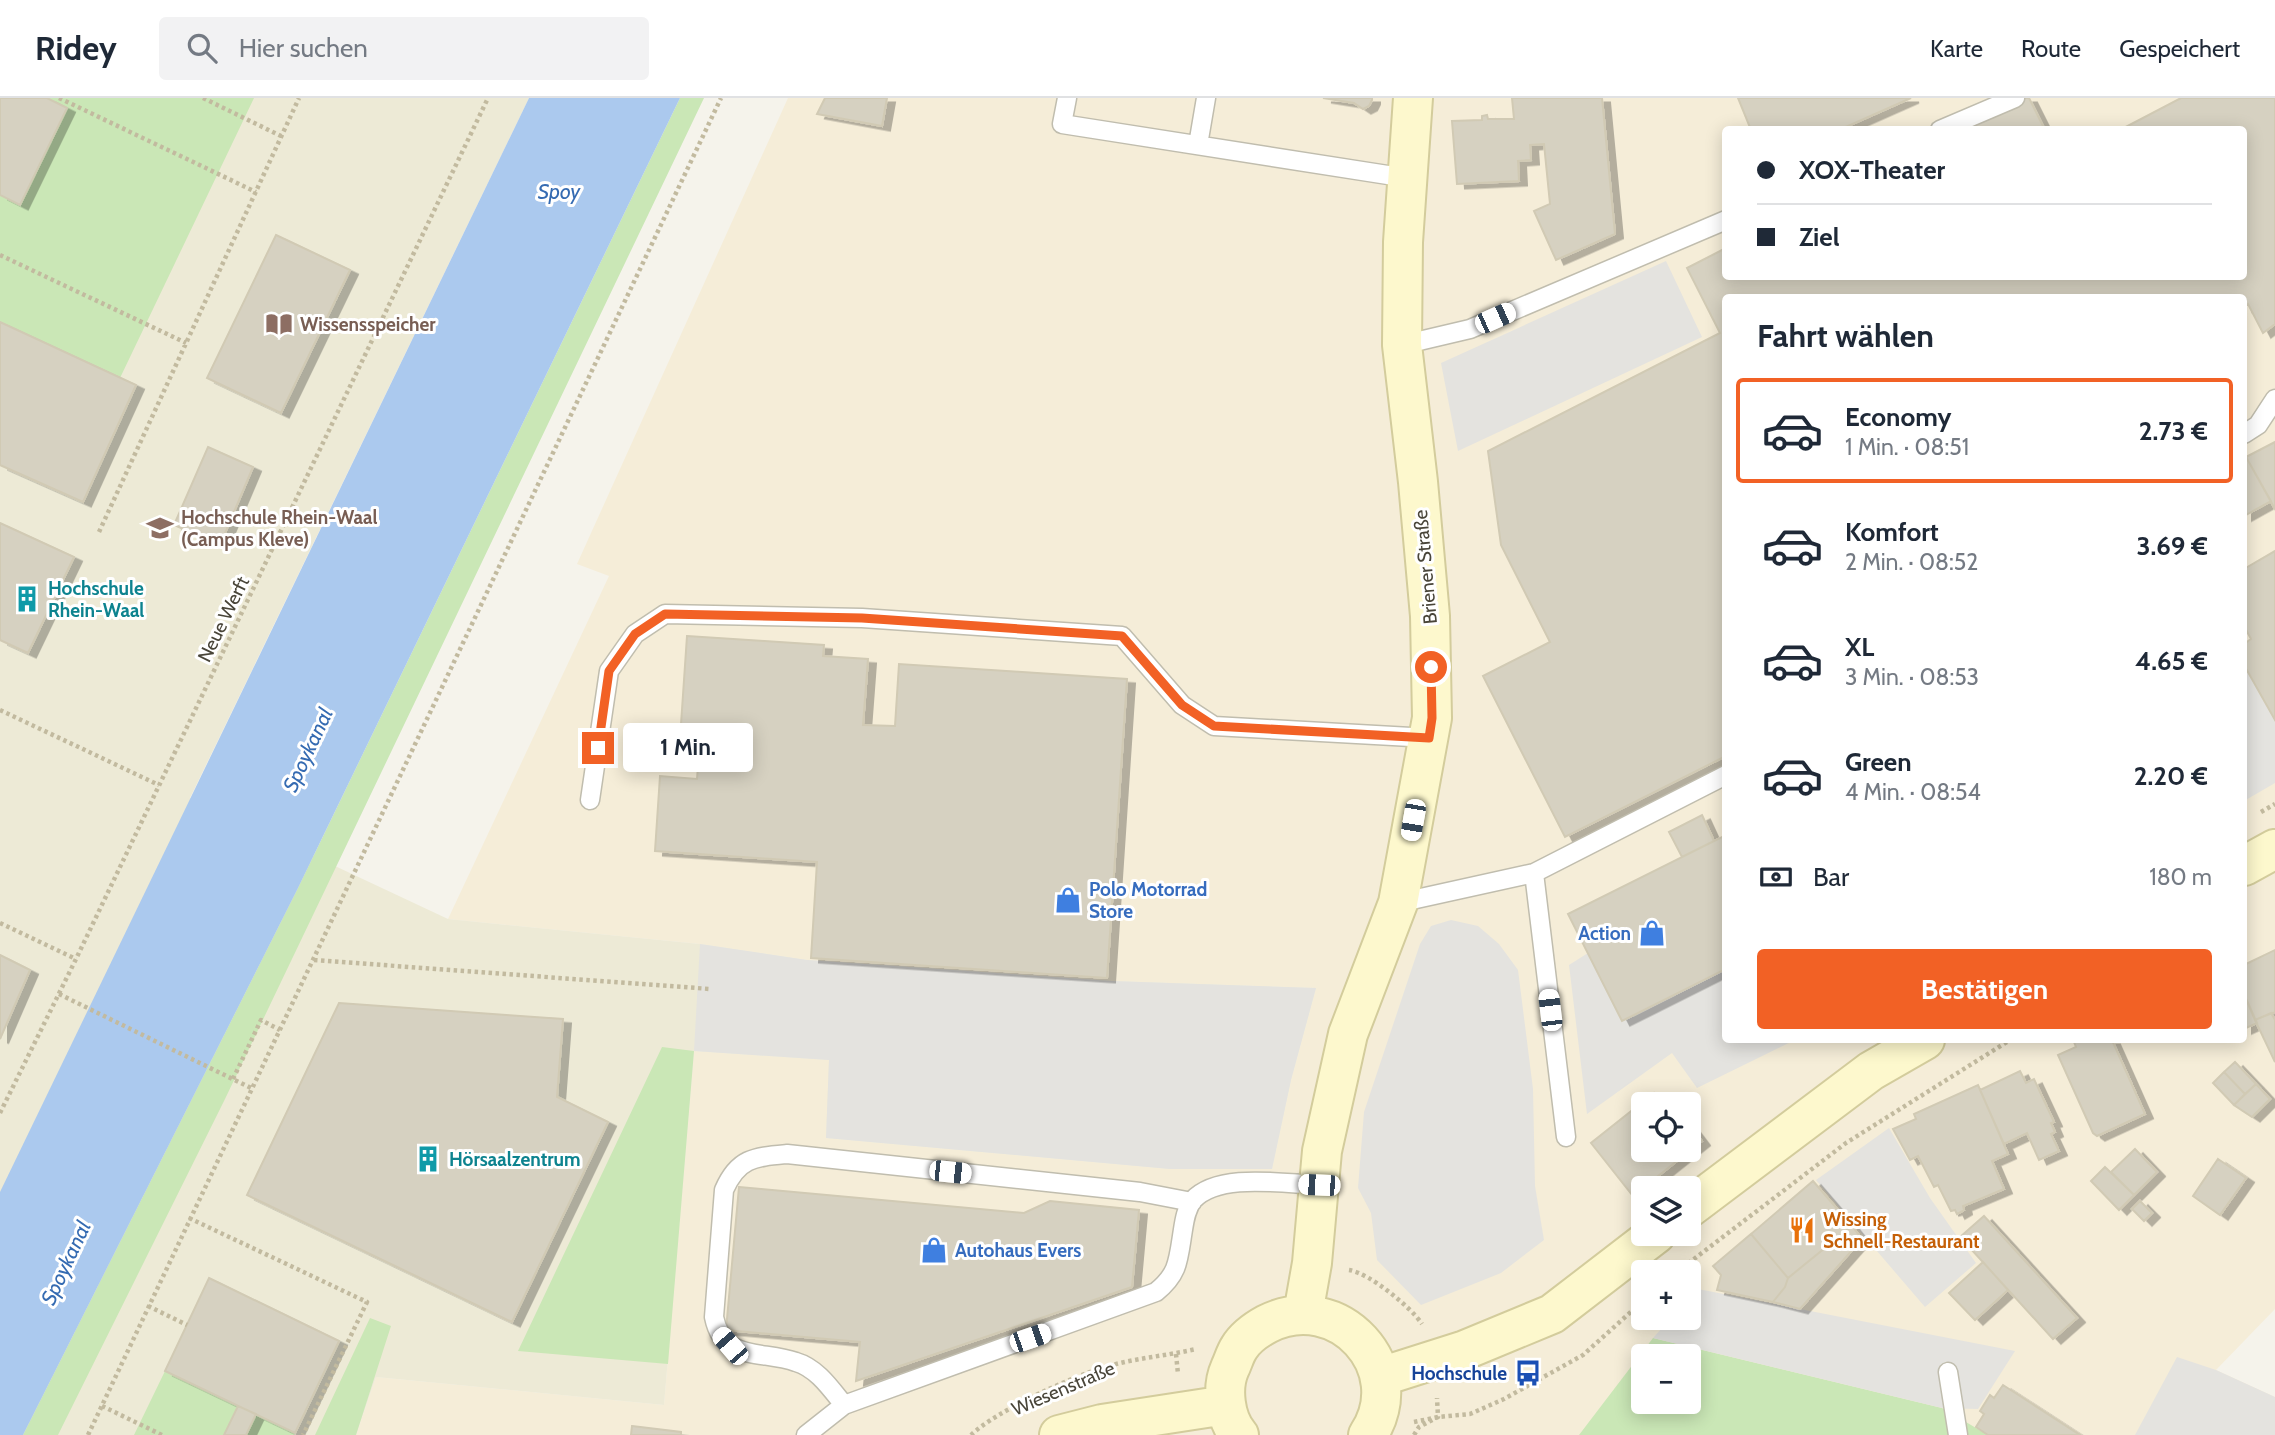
<!DOCTYPE html>
<html lang="de">
<meta charset="utf-8">
<style>
:root{--surface:#fff;--page:#f2f2f3;--text:#1f2937;--muted:#747a83;--line:#e0e1e3;--accent:#f26125}
body{margin:0;font-family:Cabin,sans-serif;background:var(--page);color:var(--text);height:100vh;display:flex;flex-direction:column;font-size:26px;white-space:nowrap}
*{box-sizing:border-box;margin:0}
p{font-size:23px;color:var(--muted)}
.icon{flex:none;width:38px;height:38px;fill:none;stroke:currentColor;stroke-width:2;stroke-linecap:round;stroke-linejoin:round}
.map{position:relative;flex:1;overflow:hidden}
.details{position:absolute;left:1722px;top:196px;width:525px;height:749px;display:flex;flex-direction:column;background:var(--surface);border-radius:7px;box-shadow:0 4px 18px #0003}
.details>*{flex:none}
.hud{position:absolute;left:1722px;top:28px;width:525px;height:154px;border-radius:7px;box-shadow:0 4px 18px #0003;display:grid;align-content:center;height:154px;padding:0 35px;background:var(--surface)}
.tools{position:absolute;left:1631px;top:994px;display:grid;gap:14px}
.tools a{display:grid;place-items:center;width:70px;height:70px;border-radius:7px;background:var(--surface);box-shadow:0 4px 18px #0003;font-size:35px}
.end{position:absolute;width:32px;height:32px;margin:-16px;border:9px solid #f26125;background:#fff;box-shadow:0 0 0 4px #fff}
.from{border-radius:50%}
.bubble{position:absolute;height:49px;border-radius:7px;background:var(--surface);box-shadow:0 4px 18px #0003;font-size:23px;font-weight:700;line-height:49px;text-align:center}
.car{position:absolute;width:21px;height:42px;margin:-21px -10px;border-radius:9px;box-shadow:0 0 5px 2px #0007;background:linear-gradient(#fff 24%,#345 0 40%,#fff 0 76%,#345 0 86%,#fff 0)}
.hud b{display:flex;align-items:center;gap:24px;height:66px;font-size:26px}
.hud b+b{border-top:2px solid var(--line)}
.hud i{width:18px;height:18px;background:var(--text)}
ul{padding:0;list-style:none}
li{display:flex;align-items:center;gap:21px;height:105px;margin:0 14px 10px;padding:0 21px;border:4px solid transparent;border-radius:7px}
li div{flex:1}
li b{display:block;font-size:26px}
li em{font-style:normal;font-weight:700}
li.active{border-color:var(--accent)}
li>.icon{width:63px;height:63px;stroke-width:1.5}
h2{padding:0 35px;font-size:32px;line-height:84px}
.pay{display:flex;align-items:center;gap:18px;height:77px;padding:0 35px;font-size:26px}
.pay p{margin-inline-start:auto}
.primary-button{display:flex;gap:14px;margin-top:auto;padding:14px 35px}
.primary-button a{flex:1;height:80px;border-radius:7px;background:var(--accent);color:#fff;font-size:28px;font-weight:700;line-height:80px;text-align:center}
header{display:flex;align-items:center;gap:42px;box-sizing:border-box;height:98px;padding:0 35px;background:var(--surface);border-bottom:2px solid var(--line)}
header strong{font-size:33px}
nav{display:flex;gap:38px;margin-inline-start:auto;font-size:24px}
.search{width:490px;height:63px;background:var(--page);display:flex;align-items:center;gap:18px;box-sizing:border-box;padding:0 24px;border-radius:7px;color:var(--muted);font-size:26px}
.map>svg:first-child{display:block}
.commercial{fill:#f5edd8;fill-rule:evenodd}
.education{fill:#edead6}
.green{fill:#cae7b6;fill-rule:evenodd}
.parking{fill:#e4e3df}
.water{fill:#abc9ee}
.building{fill:#d6d1c1;stroke:#d1cab4;stroke-width:2;filter:url(#shadow)}
.lines{fill:none;stroke-linecap:round;stroke-linejoin:round}
.lane-casing{stroke:#c0bdae;stroke-width:21}
.secondary-casing{stroke:#d3cc9c;stroke-width:42}
.path{stroke:#c2ba9f;stroke-width:4.5;stroke-dasharray:3.5 3.5;stroke-linecap:butt}
.lane{stroke:#fff;stroke-width:18}
.secondary{stroke:#fdf8cd;stroke-width:38}
.route{stroke:#f26125;stroke-width:9}
.labels{text-anchor:middle;stroke-width:6;stroke-linejoin:round;paint-order:stroke}
.education-label{font-size:19px;font-weight:bold;fill:#785e54;stroke:#fff;text-anchor:start}
.street-label{font-size:19px;fill:#494539;stroke:#fff}
.culture-label{font-size:19px;font-weight:bold;fill:#0d838f;stroke:#fff;text-anchor:start}
.shop-label{font-size:19px;font-weight:bold;fill:#366cbe;stroke:#fff;text-anchor:start}
.food-label{font-size:19px;font-weight:bold;fill:#c56008;stroke:#fff;text-anchor:start}
.transit-label{font-size:19px;font-weight:bold;fill:#164399;stroke:#fff;text-anchor:end}
.water-label{font-size:21px;font-style:italic;fill:#356bb2;stroke:#fff}
</style>
<header>
<strong>Ridey</strong>
<div class="search"><svg class="icon" aria-label="search" viewBox="0 0 24 24"><circle cx="10" cy="10" r="6"/><path d="M15 15l6 6"/></svg>Hier suchen</div>
<nav><a>Karte</a><a>Route</a><a>Gespeichert</a></nav>
</header>
<div class="map">
<svg width="2275" height="1337" viewBox="0 0 2275 1337">
<defs>
<filter id="shadow"><feDropShadow dx="8" dy="4.5" stdDeviation="0" flood-color="#0004"/></filter>
</defs>
<rect width="100%" height="100%" fill="#f5f3eb"/>
<path class="commercial" d="M788 0H2275V1211L2216 1272 2275 1299V1337H356L376 1279 664 1307 694 953 830 962 826 1040 1170 1071H1272L1291 982 1316 890 1112 883 807 862 700 846 448 821 609 478 577 466ZM1726 32H2244V178H1726ZM1726 200H2244V942H1726ZM1643 1006H1689V1052H1643ZM1643 1090H1689V1136H1643ZM1643 1174H1689V1220H1643ZM1643 1258H1689V1304H1643Z"/>
<path class="education" d="M0 0H529L190 700 448 821 700 846 807 862 1112 883 1316 890 1291 982 1272 1071H1170L826 1040 829 962 694 953 664 1307 376 1279 356 1337H0Z"/>
<path class="green" d="M47 0H254L120 280 0 224V97L20 106 67 10Z
M680 0H704L225 1001 58 1337H23L298 790Z
M662 949 694 953 668 1266 518 1253Z
M370 1220 391 1228 356 1337H315Z
M1653 1240 1942 1310 1988 1337H1579ZM1643 1258H1689V1304H1643Z
M165 1273 238 1308 224 1337H134Z
M256 1316 295 1335 294 1337H246Z"/>
<path class="parking" d="M1666 163 1702 239 1458 353 1441 265Z
M2244 567 2275 622V685L2244 703Z
M1451 822 1478 828 1499 846 1518 872 1533 991 1535 1088 1544 1142 1501 1175 1421 1207 1377 1162 1371 1115 1358 1090 1364 1014 1420 846 1431 828Z
M700 846 807 862 1112 883 1316 890 1291 982 1272 1071H1170L826 1040 829 962 694 953Z
M1588 855 1725 871 1726 942H1795L1697 990 1672 955 1587 1016 1569 867Z
M1889 1030 1930 1100 1976 1165 1925 1209 1816 1082Z
M1698 1191 2015 1253 1978 1311 1942 1310 1653 1240 1671 1220H1689V1201Z
M2177 1259 2216 1272 2275 1299V1337H2135Z"/>
<path class="water" d="M529 0H680L298 790 23 1337H0V1094Z"/>
<path class="building" d="M0 0H47L67 10 20 107 0 97Z
M825 0H887L882 28 817 16Z
M1323 0H1372V2L1369 8 1363 11 1354 5Z
M1512 0H1602L1615 136 1556 162 1534 113 1550 106 1544 46 1530 47 1531 62 1518 63 1519 83 1457 86 1452 23 1482 22V18L1487 17 1488 21H1514Z
M1738 0H1911L1839 32H1751Z
M2021 0H2029L2045 32H1959Z
M2181 0H2275V226L2263 235 2248 206 2244 209V200H1726V658L1565 739 1483 578 1550 544 1501 447 1488 353 1720 235 1687 170 1726 150V178H2244V32H2120Z
M276 137 350 172 281 315 207 280Z
M0 224 136 287 83 404 0 367Z
M2275 344V411L2246 359Z
M208 349 253 369 220 447 174 427Z
M2246 359 2271 403 2244 418V361Z
M0 425 74 459 28 555 0 542Z
M2275 453V622L2244 567V546L2251 541 2244 528V471Z
M687 538 824 547 823 558 868 561 863 627 895 628 899 566 1127 581 1107 880 811 860 817 764 655 753 660 678 697 681 700 643 680 641Z
M1702 717 1714 743 1682 759 1669 734Z
M1726 737V871L1622 923 1568 816Z
M2275 852V914L2255 922 2244 896V867Z
M0 857 30 872 0 941Z
M2244 896 2257 925 2244 931Z
M339 905 563 921 557 999 608 1024 512 1224 247 1097Z
M2271 915 2275 922V964L2255 922Z
M2079 942H2112L2145 1016 2097 1038 2093 1035 2058 957 2076 949 2074 944Z
M2235 964 2256 986 2245 996 2224 974Z
M2020 973 2026 985 2034 981 2054 1024 2051 1025 2055 1034 2051 1036 2059 1053 2039 1062 2027 1035 2004 1046 1980 992Z
M2224 974 2245 996 2234 1007 2213 985Z
M2256 986 2270 1001 2252 1019 2234 1007Z
M1978 987 2008 1056 1992 1063 2004 1091 1963 1108 1964 1112 1957 1116 1955 1112 1951 1113 1938 1087 1934 1089 1918 1058 1910 1062 1893 1031 1916 1021 1914 1016Z
M1654 995 1662 1006H1643V1052H1689V1026L1702 1043 1633 1098 1591 1045Z
M2135 1051 2157 1074 2134 1097 2111 1074Z
M2218 1061 2246 1080 2220 1117 2193 1098Z
M2105 1069 2134 1097 2119 1112 2091 1083Z
M1813 1083 1852 1128 1788 1180 1751 1136Z
M739 1089 1024 1115 1050 1103 1139 1112 1132 1189 856 1283 860 1244 726 1232Z
M2140 1103 2152 1115 2144 1123 2132 1111Z
M1984 1118 2077 1220 2053 1241 1960 1139Z
M1852 1128 1862 1141 1800 1211 1773 1204 1785 1189 1788 1180Z
M1751 1136 1788 1180 1785 1189 1773 1204 1717 1192 1721 1177 1713 1168Z
M1983 1164 2008 1192 1975 1222 1949 1195Z
M209 1180 339 1243 295 1335 165 1273Z
M2003 1287 2080 1337H1988L1976 1329 1984 1316 1980 1313 1990 1297 1994 1300Z
M238 1308 256 1316 246 1337H224Z
M632 1328 681 1334V1337H631Z"/>
<g class="lines">
<g class="lane-casing">
<path id="lane" d="M1067 0 1062 26 1407 80
M1940 32 2015 0
M1198 47 1206 0
M1402 247 1470 231 1726 122
M2244 336 2258 327 2275 301
M590 702 609 573 635 536 665 516 862 520 1122 538 1182 607 1214 628 1429 640
M1534 775 1566 1039
M1398 805 1534 775 1726 677
M1948 1274 1958 1337
M844 1307C831 1291 817 1270 796 1264 762 1252 723 1264 714 1219L724 1092C738 1060 754 1059 787 1056L1140 1094 1192 1104
M806 1337 844 1307 1156 1194C1177 1177 1178 1165 1182 1138 1184 1126 1185 1112 1193 1102 1219 1074 1284 1086 1319 1087"/>
</g>
<g class="secondary-casing">
<path id="secondary" d="M2244 768 2275 751
M1689 1110 1871 973 1925 942
M1303 1216 1312 1165 1322 1053 1348 936 1398 805 1432 620 1430 518 1418 384 1402 247 1403 144 1413 0
M1380 1279 1465 1252 1552 1216 1656 1136
M1059 1337 1102 1326 1226 1307
M1239 1337C1225 1321 1221 1290 1230 1270 1233 1264 1235 1256 1239 1250 1245 1240 1256 1232 1267 1226 1338 1190 1412 1270 1368 1337"/>
</g>
<path class="path" d="M59 0 256 94
M203 0 281 38
M0 157 186 245
M99 434 299 0
M0 612 159 687
M2261 714 2275 706
M0 825 76 861
M314 862 710 891
M59 896 251 990
M233 981 261 922 280 932
M0 1015 76 861 488 0
M189 1120 367 1204 303 1337
M1349 1172C1369 1175 1411 1209 1422 1226
M1677 1174 1846 1045 2010 942
M148 1208 187 1227
M1176 1256 1178 1276
M102 1308 162 1337
M1414 1324 1438 1319 1470 1316 1504 1301 1583 1257 1643 1203
M88 1337 721 0
M971 1337C996 1313 1071 1279 1105 1269 1135 1260 1166 1258 1196 1251
M1414 1337 1419 1329 1438 1319 1437 1300"/>
<use href="#lane" class="lane"/>
<use href="#secondary" class="secondary"/>
</g>
<g class="lines">
<path class="route" d="M598 650 609 573 635 536 665 516 862 520 1122 538 1182 607 1214 628 1429 640 1432 620 1431 569"/>
</g>
<defs>
<g id="library-bare" transform="scale(2.1)"><path d="M-6-4Q-3-5.5-.7-3.5V5Q-3 3-6 4ZM6-4Q3-5.5 .7-3.5V5Q3 3 6 4Z" fill="#8d6e63" stroke="#fff" stroke-width="2.5" paint-order="stroke"/></g>
<g id="university-bare" transform="scale(2.1)"><path d="M0-5L7-2L0 1L-7-2ZM-4 1L0 2.5L4 1V4Q0 6-4 4Z" fill="#8d6e63" stroke="#fff" stroke-width="2.5" paint-order="stroke"/></g>
<g id="building-bare" transform="scale(2.1)"><path d="M-4-6H4V6H1V3H-1V6H-4ZM-2.5-4.3h1.7v1.8h-1.7ZM.8-4.3h1.7v1.8H.8ZM-2.5-1h1.7V.8h-1.7ZM.8-1h1.7V.8H.8Z" fill="#0f9aa8" stroke="#fff" stroke-width="2.5" paint-order="stroke"/></g>
<g id="shop-bare" transform="scale(2.1)"><path d="M-5-2.5h2.3a2.7 3.5 0 0 1 5.4 0H5L5.5 6h-11ZM-1.5-2.5h3a1.5 2.3 0 0 0-3 0Z" fill="#3f7fe0" stroke="#fff" stroke-width="2.5" paint-order="stroke"/></g>
<g id="restaurant-bare" transform="scale(2.1)"><path d="M-5-6h1v4h1v-4h1v4h1v-4h1v5L-1.5 .5V6h-2V.5L-5-1ZM5-6V6H3V1.5H1.5Q1.5-4 5-6Z" fill="#e8710a" stroke="#fff" stroke-width="2.5" paint-order="stroke"/></g>
<g id="bus-bare" transform="scale(2.1)"><path d="M-5-6H5V4H4V6H2V4H-2V6H-4V4H-5ZM-3.5-4V0h7V-4ZM-3.5 1.2v1.5H-2V1.2ZM2 1.2v1.5H3.5V1.2Z" fill="#1a4fb4" stroke="#fff" stroke-width="2.5" paint-order="stroke"/></g>
</defs>
<g fill-rule="evenodd">
<use href="#library-bare" x="279" y="226"/>
<use href="#university-bare" x="160" y="430"/>
<use href="#building-bare" x="27" y="501"/>
<use href="#shop-bare" x="1068" y="802"/>
<use href="#shop-bare" x="1652" y="835"/>
<use href="#building-bare" x="428" y="1061"/>
<use href="#restaurant-bare" x="1802" y="1132"/>
<use href="#shop-bare" x="934" y="1152"/>
<use href="#bus-bare" x="1528" y="1275"/>
</g>
<g class="labels">
<g class="education-label">
<text x="300" y="233">Wissensspeicher</text>
<text x="181" y="426">Hochschule Rhein-Waal<tspan x="181" dy="22">(Campus Kleve)</tspan></text>
</g>
<g class="street-label">
<text transform="translate(1425 469) rotate(-95)" y="7">Briener Straße</text>
<text transform="translate(223 521) rotate(-64)" y="7">Neue Werft</text>
<text transform="translate(1063 1290) rotate(-23)" y="7">Wiesenstraße</text>
</g>
<g class="culture-label">
<text x="48" y="497">Hochschule<tspan x="48" dy="22">Rhein-Waal</tspan></text>
<text x="449" y="1068">Hörsaalzentrum</text>
</g>
<g class="shop-label">
<text x="1089" y="798">Polo Motorrad<tspan x="1089" dy="22">Store</tspan></text>
<text x="1631" y="842" text-anchor="end">Action</text>
<text x="955" y="1159">Autohaus Evers</text>
</g>
<g class="food-label">
<text x="1823" y="1128">Wissing<tspan x="1823" dy="22">Schnell-Restaurant</tspan></text>
</g>
<g class="transit-label">
<text x="1507" y="1282">Hochschule</text>
</g>
<g class="water-label">
<text x="559" y="101">Spoy</text>
<text transform="translate(308 652) rotate(-65)" y="7">Spoykanal</text>
<text transform="translate(66 1165) rotate(-65)" y="7">Spoykanal</text>
</g>
</g>
</svg>
<div class="tools">
<a><svg class="icon" aria-label="locate" viewBox="0 0 24 24"><circle cx="12" cy="12" r="6"/><path d="M12 2v4M12 18v4M2 12h4M18 12h4"/></svg></a>
<a><svg class="icon" aria-label="layers" viewBox="0 0 24 24"><path d="M12 4l9 5-9 5-9-5zM3 14l9 5 9-5"/></svg></a>
<a>+</a>
<a>−</a>
</div>
<i class="end from" style="left:1431px;top:569px"></i>
<i class="end" style="left:598px;top:650px"></i>
<div class="bubble" style="left:623px;top:625px;width:130px">1 Min.</div>
<i class="car" style="left:1495px;top:220px;rotate:66deg"></i>
<i class="car" style="left:1413px;top:722px;rotate:190deg"></i>
<i class="car" style="left:1550px;top:912px;rotate:353deg"></i>
<i class="car" style="left:950px;top:1074px;rotate:96deg"></i>
<i class="car" style="left:1319px;top:1087px;rotate:272deg"></i>
<i class="car" style="left:1030px;top:1240px;rotate:71deg"></i>
<i class="car" style="left:730px;top:1248px;rotate:319deg"></i>
<div class="hud">
<b><i class="from"></i>XOX-Theater</b>
<b><i></i>Ziel</b>
</div>
<section class="details">
<h2>Fahrt wählen</h2>
<ul>
<li class="active"><svg class="icon" aria-label="car" viewBox="0 0 24 24"><path d="M5 17H2v-5l4-1 3-4h7l3 4 3 1v5h-3M9 17h6M6 11h13"/><circle cx="7" cy="17" r="2"/><circle cx="17" cy="17" r="2"/></svg><div><b>Economy</b><p>1 Min. · 08:51</p></div><em>2.73 €</em></li>
<li><svg class="icon" aria-label="car" viewBox="0 0 24 24"><path d="M5 17H2v-5l4-1 3-4h7l3 4 3 1v5h-3M9 17h6M6 11h13"/><circle cx="7" cy="17" r="2"/><circle cx="17" cy="17" r="2"/></svg><div><b>Komfort</b><p>2 Min. · 08:52</p></div><em>3.69 €</em></li>
<li><svg class="icon" aria-label="car" viewBox="0 0 24 24"><path d="M5 17H2v-5l4-1 3-4h7l3 4 3 1v5h-3M9 17h6M6 11h13"/><circle cx="7" cy="17" r="2"/><circle cx="17" cy="17" r="2"/></svg><div><b>XL</b><p>3 Min. · 08:53</p></div><em>4.65 €</em></li>
<li><svg class="icon" aria-label="car" viewBox="0 0 24 24"><path d="M5 17H2v-5l4-1 3-4h7l3 4 3 1v5h-3M9 17h6M6 11h13"/><circle cx="7" cy="17" r="2"/><circle cx="17" cy="17" r="2"/></svg><div><b>Green</b><p>4 Min. · 08:54</p></div><em>2.20 €</em></li>
</ul>
<div class="pay"><svg class="icon" aria-label="cash" viewBox="0 0 24 24"><path d="M3 7h18v10H3z"/><circle cx="12" cy="12" r="2"/></svg>Bar<p>180 m</p></div>
<div class="primary-button"><a>Bestätigen</a></div>
</section>
</div>
